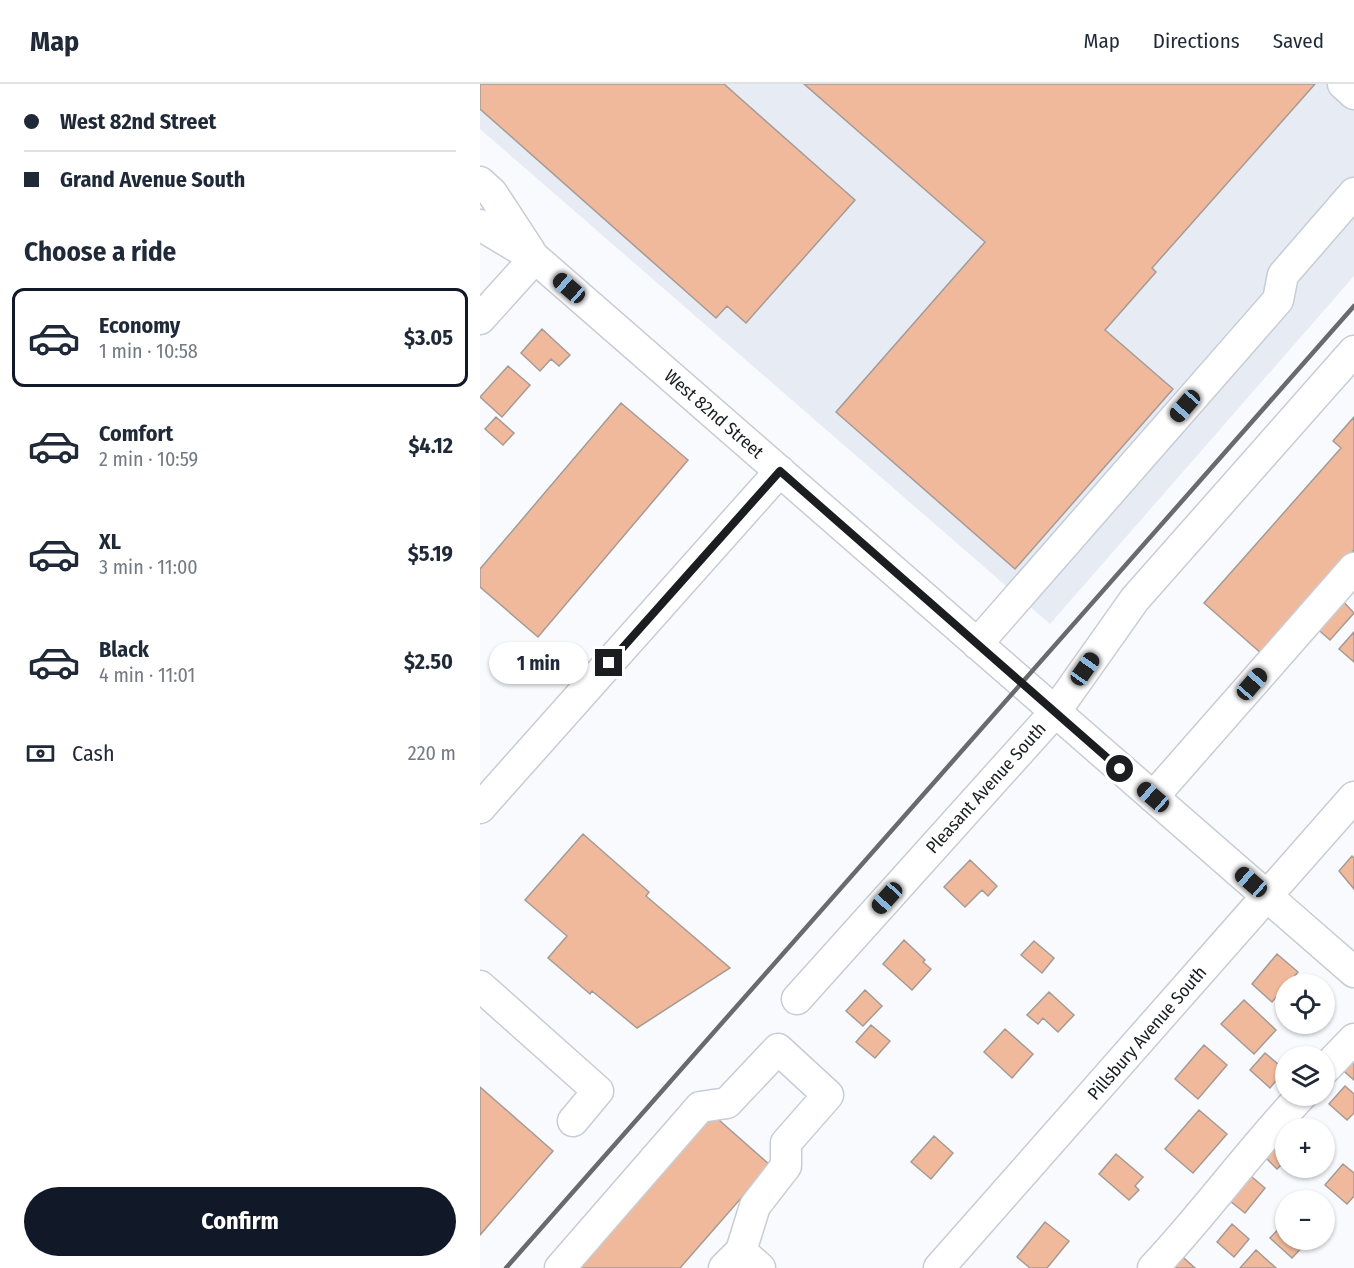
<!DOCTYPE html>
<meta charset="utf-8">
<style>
:root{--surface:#fff;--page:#f2f2f3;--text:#1f2937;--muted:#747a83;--line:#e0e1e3;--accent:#111827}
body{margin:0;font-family:"Fira Sans Condensed",sans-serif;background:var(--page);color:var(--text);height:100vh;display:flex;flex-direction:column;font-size:22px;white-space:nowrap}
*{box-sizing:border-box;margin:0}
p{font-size:20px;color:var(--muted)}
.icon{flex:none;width:33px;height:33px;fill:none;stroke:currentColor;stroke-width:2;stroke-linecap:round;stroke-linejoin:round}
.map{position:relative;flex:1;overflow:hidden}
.details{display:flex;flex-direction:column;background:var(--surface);width:480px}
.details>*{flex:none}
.banner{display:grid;align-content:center;height:132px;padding:0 24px;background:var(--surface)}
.controls{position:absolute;left:795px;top:890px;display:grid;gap:12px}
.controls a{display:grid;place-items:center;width:60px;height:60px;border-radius:50%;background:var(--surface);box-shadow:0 2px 4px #0004;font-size:30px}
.end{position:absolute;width:27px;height:27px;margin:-14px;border:8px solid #1b1d20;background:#fff;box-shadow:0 0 0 3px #fff}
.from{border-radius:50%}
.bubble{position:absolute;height:42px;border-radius:21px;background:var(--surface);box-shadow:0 2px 4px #0004;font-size:20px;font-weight:700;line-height:42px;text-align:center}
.car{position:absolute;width:18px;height:36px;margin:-18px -9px;border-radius:8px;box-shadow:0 0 4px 2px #0007;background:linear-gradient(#222 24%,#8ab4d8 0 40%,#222 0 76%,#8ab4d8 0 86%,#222 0)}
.banner b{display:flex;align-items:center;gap:21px;height:57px;font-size:22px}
.banner b+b{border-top:2px solid var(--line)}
.banner i{width:15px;height:15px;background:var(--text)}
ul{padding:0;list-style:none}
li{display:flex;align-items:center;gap:18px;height:99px;margin:0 12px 9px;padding:0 12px;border:3px solid transparent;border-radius:12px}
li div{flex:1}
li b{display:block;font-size:22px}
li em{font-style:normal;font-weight:700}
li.current{border-color:var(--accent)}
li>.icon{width:54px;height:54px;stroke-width:1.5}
h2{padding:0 24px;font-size:27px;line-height:72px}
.pay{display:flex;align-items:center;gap:15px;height:66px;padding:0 24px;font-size:22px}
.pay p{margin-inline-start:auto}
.primary-button{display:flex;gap:12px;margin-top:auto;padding:12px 24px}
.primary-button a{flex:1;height:69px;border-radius:36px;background:var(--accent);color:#fff;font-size:24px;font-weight:700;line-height:69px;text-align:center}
header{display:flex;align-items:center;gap:36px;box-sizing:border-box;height:84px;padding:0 30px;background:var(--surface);border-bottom:2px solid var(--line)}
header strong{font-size:28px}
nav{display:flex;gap:33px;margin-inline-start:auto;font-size:21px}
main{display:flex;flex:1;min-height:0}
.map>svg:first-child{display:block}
.built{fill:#e6ebf4}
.building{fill:#f1b99b;stroke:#a59b96;stroke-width:1.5}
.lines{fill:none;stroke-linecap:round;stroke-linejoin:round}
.minor-casing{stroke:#c7ccd5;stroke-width:33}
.minor{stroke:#fff;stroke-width:30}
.rail{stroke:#686a6d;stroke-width:4.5}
.route{stroke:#1b1d20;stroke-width:8}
.labels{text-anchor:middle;stroke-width:4.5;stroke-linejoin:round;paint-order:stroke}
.street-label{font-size:18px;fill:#1b1d20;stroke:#fff}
</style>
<header>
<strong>Map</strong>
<nav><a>Map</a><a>Directions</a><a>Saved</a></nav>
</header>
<main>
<section class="details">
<div class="banner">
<b><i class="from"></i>West 82nd Street</b>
<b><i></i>Grand Avenue South</b>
</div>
<h2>Choose a ride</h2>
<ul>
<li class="current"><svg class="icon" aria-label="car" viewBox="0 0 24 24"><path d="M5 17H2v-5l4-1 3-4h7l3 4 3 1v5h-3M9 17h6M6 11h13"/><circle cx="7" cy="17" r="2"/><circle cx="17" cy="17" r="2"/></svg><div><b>Economy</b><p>1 min · 10:58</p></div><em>$3.05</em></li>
<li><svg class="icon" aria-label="car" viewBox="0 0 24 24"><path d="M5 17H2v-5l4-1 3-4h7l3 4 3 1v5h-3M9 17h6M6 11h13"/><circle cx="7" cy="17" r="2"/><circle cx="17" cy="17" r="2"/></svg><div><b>Comfort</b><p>2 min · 10:59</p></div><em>$4.12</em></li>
<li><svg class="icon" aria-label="car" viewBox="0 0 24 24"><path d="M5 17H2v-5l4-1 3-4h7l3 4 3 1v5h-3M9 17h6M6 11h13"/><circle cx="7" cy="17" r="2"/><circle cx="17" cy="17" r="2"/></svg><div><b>XL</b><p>3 min · 11:00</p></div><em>$5.19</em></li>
<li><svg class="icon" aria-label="car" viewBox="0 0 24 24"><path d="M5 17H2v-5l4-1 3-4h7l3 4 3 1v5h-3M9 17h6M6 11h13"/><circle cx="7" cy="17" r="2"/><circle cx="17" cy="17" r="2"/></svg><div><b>Black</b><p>4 min · 11:01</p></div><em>$2.50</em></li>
</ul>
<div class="pay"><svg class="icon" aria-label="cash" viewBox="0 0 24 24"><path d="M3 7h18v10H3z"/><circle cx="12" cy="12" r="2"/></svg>Cash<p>220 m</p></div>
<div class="primary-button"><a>Confirm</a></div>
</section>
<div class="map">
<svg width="874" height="1184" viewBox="0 0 874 1184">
<rect width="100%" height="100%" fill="#f8fafe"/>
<path class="built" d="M0 0H874V192L570 540 0 45Z"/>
<path class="building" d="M0 0H244L375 116 266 239 247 222 236 234 0 25Z
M324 0H835L672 184 676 188 625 246 693 305 535 485 356 328 505 158Z
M62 245 90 271 79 282 71 275 60 287 41 269Z
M28 282 50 301 22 333 0 313Z
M141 319 208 376 58 553 0 503V485Z
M16 333 34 349 23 361 5 345Z
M874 333V466L782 570 724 519 861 364 853 357Z
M859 513 874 529 850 556 833 541Z
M874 548V578L859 565Z
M103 750 169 808 166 812 250 884 157 944 112 907 110 910 68 874 87 852 45 816Z
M872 772 874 774V805L859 787Z
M490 776 517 802 508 812 502 806 485 823 464 803Z
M424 856 445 876 443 878 451 885 432 906 403 880Z
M554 857 574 874 562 889 541 871Z
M797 870 818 888 792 918 772 900Z
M385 906 402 922 383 942 366 927Z
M569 908 594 931 578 948 563 934 558 940 547 931Z
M764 916 796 946 774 970 741 940Z
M391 941 410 957 395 974 376 958Z
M525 945 553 970 532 994 504 968Z
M724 961 747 981 718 1015 695 995Z
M874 967V996L859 983Z
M785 969 805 986 790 1004 770 986Z
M865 1002 874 1010V1029L867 1036 849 1020Z
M0 1003 73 1067 0 1151Z
M719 1026 747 1050 713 1089 685 1065Z
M231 1029 290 1081 200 1184H95Z
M454 1052 473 1069 451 1095 431 1078Z
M799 1056 806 1062V1076L797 1085 784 1072Z
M636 1070 663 1093 655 1102 659 1106 649 1116 619 1090Z
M863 1080 874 1089V1112L867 1120 845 1101Z
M766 1088 785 1104 765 1129 745 1113Z
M806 1137V1155H830L812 1174 790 1154Z
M565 1138 589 1157 567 1184H550L537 1173Z
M752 1140 769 1155 754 1173 737 1158Z
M695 1166 715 1184H678Z
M776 1166 796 1184H760Z"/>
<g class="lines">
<g class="minor-casing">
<path id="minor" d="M863 0 874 10
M0 98 12 109 50 167
M0 141 55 174 874 888
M0 235 55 174
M497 560 798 216 803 191 874 109
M673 713 874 484
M0 724 300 387
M0 902 118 1007 93 1037
M317 915 575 628 655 515 874 267
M844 986 874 955
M261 1167 280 1184
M80 1184 220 1023 247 1019 298 965 348 1011 306 1059V1082L275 1122 261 1167 244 1184
M459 1184 874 713
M673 1184C725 1129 769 1067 822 1011"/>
</g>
<use href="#minor" class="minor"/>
<path class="rail" d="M26 1184 874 222"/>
</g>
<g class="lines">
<path class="route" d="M129 579 300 387 640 685"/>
</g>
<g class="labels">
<g class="street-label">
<text transform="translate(234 330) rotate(41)" y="6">West 82nd Street</text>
<text transform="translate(506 704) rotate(-48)" y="6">Pleasant Avenue South</text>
<text transform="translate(667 949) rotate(-49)" y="6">Pillsbury Avenue South</text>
</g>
</g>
</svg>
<div class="controls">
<a><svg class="icon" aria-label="locate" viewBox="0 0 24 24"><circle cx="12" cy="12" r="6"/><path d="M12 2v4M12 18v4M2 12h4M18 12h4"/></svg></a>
<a><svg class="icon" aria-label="layers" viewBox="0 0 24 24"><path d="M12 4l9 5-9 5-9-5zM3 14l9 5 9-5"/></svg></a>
<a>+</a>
<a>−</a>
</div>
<i class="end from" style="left:640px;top:685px"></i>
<i class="end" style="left:129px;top:579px"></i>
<div class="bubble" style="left:9px;top:558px;width:99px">1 min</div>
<i class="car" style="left:89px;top:204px;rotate:311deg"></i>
<i class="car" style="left:705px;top:322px;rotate:221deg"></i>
<i class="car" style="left:605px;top:585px;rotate:35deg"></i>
<i class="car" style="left:772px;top:600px;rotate:41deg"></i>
<i class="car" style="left:673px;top:713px;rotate:311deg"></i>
<i class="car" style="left:771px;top:798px;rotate:311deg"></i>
<i class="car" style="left:407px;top:814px;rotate:222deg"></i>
</div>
</main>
